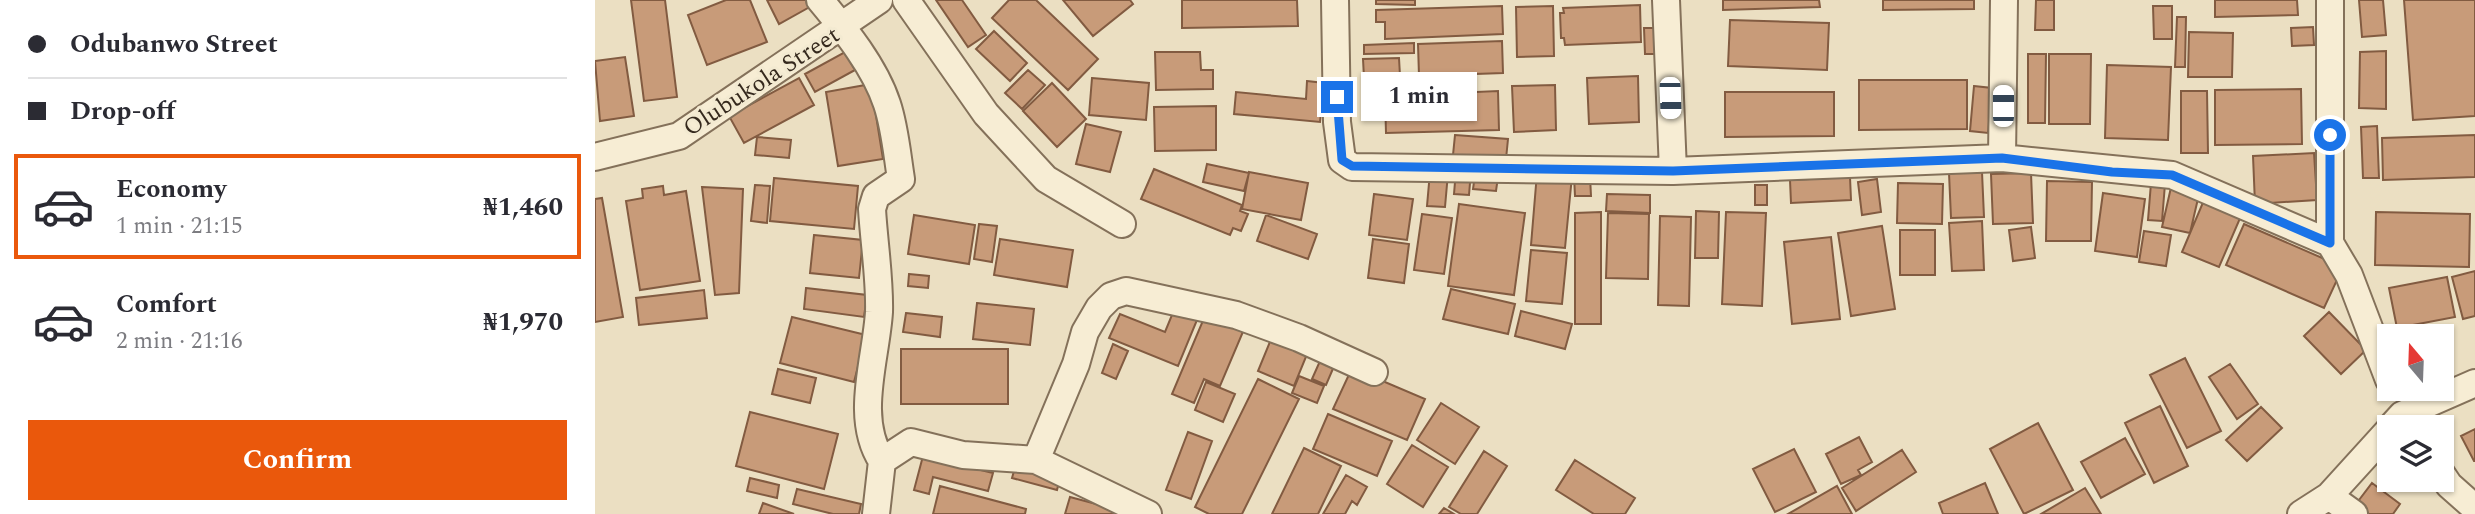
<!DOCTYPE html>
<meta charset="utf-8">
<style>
:root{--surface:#fff;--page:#f2f2f3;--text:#2b2b33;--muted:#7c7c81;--line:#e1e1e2;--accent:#ea580c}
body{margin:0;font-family:Spectral,serif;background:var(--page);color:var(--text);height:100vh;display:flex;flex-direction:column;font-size:26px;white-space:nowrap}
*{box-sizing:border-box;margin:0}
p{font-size:23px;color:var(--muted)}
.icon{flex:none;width:38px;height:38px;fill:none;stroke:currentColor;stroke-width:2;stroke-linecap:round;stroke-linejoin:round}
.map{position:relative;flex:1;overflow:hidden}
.side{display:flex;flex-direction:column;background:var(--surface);width:595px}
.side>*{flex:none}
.banner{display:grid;align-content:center;height:154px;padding:0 28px;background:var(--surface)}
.needle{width:46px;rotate:341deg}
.fabs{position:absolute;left:1782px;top:324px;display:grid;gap:14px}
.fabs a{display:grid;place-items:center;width:77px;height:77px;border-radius:0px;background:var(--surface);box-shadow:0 2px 5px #0004;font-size:35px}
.end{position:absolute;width:32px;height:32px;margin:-16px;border:9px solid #1a73e8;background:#fff;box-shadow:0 0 0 4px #fff}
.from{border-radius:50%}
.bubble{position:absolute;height:49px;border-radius:0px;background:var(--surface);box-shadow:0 2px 5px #0004;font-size:23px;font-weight:700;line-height:49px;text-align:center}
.car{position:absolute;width:21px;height:42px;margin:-21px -10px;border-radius:9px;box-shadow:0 0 5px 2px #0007;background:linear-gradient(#fff 24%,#345 0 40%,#fff 0 76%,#345 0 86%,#fff 0)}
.banner b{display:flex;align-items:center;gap:24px;height:66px;font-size:26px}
.banner b+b{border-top:2px solid var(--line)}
.banner i{width:18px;height:18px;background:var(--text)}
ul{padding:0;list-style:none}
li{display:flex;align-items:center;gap:21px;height:105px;margin:0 14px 10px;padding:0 14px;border:4px solid transparent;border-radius:0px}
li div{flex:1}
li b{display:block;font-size:26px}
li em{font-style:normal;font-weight:700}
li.current{border-color:var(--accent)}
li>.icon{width:63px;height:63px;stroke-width:1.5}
.action{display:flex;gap:14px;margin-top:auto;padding:14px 28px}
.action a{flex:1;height:80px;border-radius:0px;background:var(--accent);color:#fff;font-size:28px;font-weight:700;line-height:80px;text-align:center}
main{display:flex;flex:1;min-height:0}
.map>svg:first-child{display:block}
.building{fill:#c89b79;stroke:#825b41;stroke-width:2}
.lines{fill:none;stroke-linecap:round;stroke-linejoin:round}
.minor-casing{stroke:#84715a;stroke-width:30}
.minor{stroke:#f7edd4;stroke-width:26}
.route{stroke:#1a73e8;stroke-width:9}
.labels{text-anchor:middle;stroke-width:6;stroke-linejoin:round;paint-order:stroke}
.street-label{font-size:24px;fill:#35291d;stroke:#f3ead1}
</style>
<main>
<section class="side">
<div class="banner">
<b><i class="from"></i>Odubanwo Street</b>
<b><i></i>Drop-off</b>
</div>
<ul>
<li class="current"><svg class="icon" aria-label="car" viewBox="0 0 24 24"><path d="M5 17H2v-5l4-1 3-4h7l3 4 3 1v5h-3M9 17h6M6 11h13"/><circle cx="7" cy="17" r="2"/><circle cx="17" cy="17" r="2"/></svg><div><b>Economy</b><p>1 min · 21:15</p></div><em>₦1,460</em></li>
<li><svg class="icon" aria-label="car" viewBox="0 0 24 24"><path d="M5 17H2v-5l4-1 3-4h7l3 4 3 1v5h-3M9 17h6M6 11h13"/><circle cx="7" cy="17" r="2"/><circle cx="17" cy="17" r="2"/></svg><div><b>Comfort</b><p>2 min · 21:16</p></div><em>₦1,970</em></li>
</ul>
<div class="action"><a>Confirm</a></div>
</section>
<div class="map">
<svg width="1880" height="514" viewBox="0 0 1880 514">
<rect width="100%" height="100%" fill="#ebdfc2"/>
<path class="building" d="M36 0H70L82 97 49 101Z
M131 0H155L172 42 112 65 93 15Z
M172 0H217L220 4 184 24Z
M341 0H367L391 35 373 47Z
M414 0H441L503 59 473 90 397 18Z
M468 0H535L538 4 498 36Z
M587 0H702L703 26 587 28Z
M781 0H820V5L781 4Z
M1128 0H1224L1225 7 1128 10Z
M1288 0H1379V9L1288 10Z
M1441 0H1459V30H1440Z
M1620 0H1702L1703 15 1620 17Z
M1764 0H1788L1791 35 1767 37Z
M1809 0H1880V116L1818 120Z
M1045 5 1046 42 970 45 969 38H966L965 13H969L968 8Z
M907 6 908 34 790 39V22H781V10Z
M958 6 959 56 922 57 921 7Z
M1558 6H1577V39H1559Z
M1582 17H1591L1590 67H1580Z
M1135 20 1234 23 1232 70 1133 66Z
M1718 27 1719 45 1697 46 1696 28Z
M1049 28H1059L1060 54H1050Z
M399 31 432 63 415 81 381 49Z
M1594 32 1638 33 1637 77H1593Z
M907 41 908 73 824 76 823 44Z
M819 43V53L769 54V45Z
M1791 51V109L1764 108 1765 52Z
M250 52 260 70 220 92 210 74Z
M560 52H605L606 70H618V89L561 90Z
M1433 54H1451L1450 123H1433Z
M1454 54H1496L1495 124H1454Z
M30 57 39 116 5 121 0 61Z
M804 58 805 76 769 78 768 59Z
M1512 65 1576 67 1573 140 1510 138Z
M433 70 450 85 427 109 410 93Z
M1043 76 1044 122 994 124 992 78Z
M204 78 219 105 149 143 134 116Z
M497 78 554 83 551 120 494 115Z
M1264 80H1372V129L1264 130Z
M712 81 729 83 725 122 639 114 641 92 711 99Z
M457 83 491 119 462 147 428 111Z
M276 84 288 159 243 166 231 92Z
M960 85 961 130 919 132 917 86Z
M1379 86 1397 88 1393 133 1375 131Z
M1706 89 1707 144 1620 145V90Z
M903 91 904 130 791 133 790 96Z
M1586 91H1612L1613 153H1586Z
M1130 92H1239V136L1130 137Z
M621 106V150L560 151 559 107Z
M491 124 526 132 515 172 481 164Z
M1782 126 1784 178H1768L1766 127Z
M860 135 913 139 911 159 858 155Z
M1880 135V177L1788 180 1787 138Z
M162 137 196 140 194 158 160 155Z
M1719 153 1722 200 1660 204 1658 156Z
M612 164 654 173 649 191 608 182Z
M559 169 647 205 645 211 653 214 646 231 638 228 635 235 546 199Z
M861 170 876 171 874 195 859 194Z
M654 172 713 183 706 220 647 209Z
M835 172 853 173 850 207 832 206Z
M1387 172 1389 217 1356 218 1354 173Z
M942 173 977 176 970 248 936 245Z
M1436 173 1438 223 1398 224 1396 174Z
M880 175 903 177 901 191 878 189Z
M979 176H995L996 196H980Z
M1255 177 1256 200 1196 203 1195 180Z
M179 178 263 186 259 229 175 221Z
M1282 179 1286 212 1267 215 1263 182Z
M1452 181 1497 182 1496 241H1451Z
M1303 183 1348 184 1347 224 1302 223Z
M1556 183 1570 184 1567 221 1553 220Z
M1577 183 1605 190 1595 233 1567 227Z
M160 185 175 186 172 223 156 221Z
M1160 185H1172V205H1160Z
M68 186 69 195 91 191 105 281 45 290 31 201 48 198 47 189Z
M107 187 148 189 144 293 120 295Z
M1508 193 1550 199 1542 257 1500 251Z
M1612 193 1649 209 1624 267 1587 252Z
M779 194 818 199 812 240 774 235Z
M1012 194 1055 195V213L1011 211Z
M7 198 28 317 0 322V199Z
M864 204 930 213 919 295 853 286Z
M1101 211 1124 212 1123 258H1100Z
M1006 212V324H980V213Z
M1131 212 1171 213 1167 306 1127 304Z
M1781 212 1875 214 1874 267 1780 265Z
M1013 213 1054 214 1053 279 1011 278Z
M827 214 857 218 849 274 819 270Z
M319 215 380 225 374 264 313 254Z
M671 215 722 234 713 259 662 241Z
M1065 216 1096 217 1094 306 1063 305Z
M1387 221 1389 270 1357 271 1354 223Z
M384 224 402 226 397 262 379 259Z
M1649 224 1748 267 1729 308 1631 265Z
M1287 226 1300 309 1256 316 1243 233Z
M1436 227 1440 258 1418 261 1414 230Z
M1305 230H1340V275H1305Z
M1549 231 1576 235 1571 266 1544 262Z
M219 235 268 240 264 278 215 273Z
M1236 237 1245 319 1197 324 1189 242Z
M405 239 478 250 472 287 399 275Z
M778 239 814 244 809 283 773 278Z
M936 250 972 253 967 304 931 301Z
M1880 271V316L1868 319 1857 277Z
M314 274 334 276 333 288 313 286Z
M1852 277 1860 317 1802 328 1794 288Z
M211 288 272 295 269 317 209 309Z
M856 289 920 304 913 334 848 319Z
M109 290 112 318 44 325 41 298Z
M382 303 439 309 435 345 378 339Z
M579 310 602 320 583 366 514 338 525 314 570 332Z
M612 311 650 327 625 386 609 379 599 403 577 394Z
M926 311 977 324 970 349 920 336Z
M1734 312 1771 350 1746 374 1709 336Z
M311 313 347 317 345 337 308 332Z
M197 317 271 335 259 382 185 363Z
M679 332 715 347 699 386 663 371Z
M518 344 533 351 521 379 507 373Z
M306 349H413V404H306Z
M729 352 743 357 731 385 717 379Z
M1590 358 1626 431 1592 448 1555 375Z
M1635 364 1663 404 1642 419 1614 377Z
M757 368 830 399 812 440 738 409Z
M183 369 221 378 215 403 177 394Z
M704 376 729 386 722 403 697 393Z
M663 379 704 399 647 514H614L600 507Z
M611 382 640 394 628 422 600 410Z
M846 403 884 427 860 464 822 440Z
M1565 406 1593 466 1559 483 1530 423Z
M1666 407 1687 428 1652 461 1631 440Z
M155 412 243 434 229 489 141 466Z
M733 414 797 441 782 476 718 449Z
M1443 423 1478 490 1429 514 1395 449Z
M1880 429V461H1879L1866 436Z
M593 432 617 441 596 499 571 490Z
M1264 437 1277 462 1263 470 1266 475 1246 484 1231 454Z
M1530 438 1550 474 1506 498 1486 462Z
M817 445 853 467 828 507 792 484Z
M709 448 746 466 723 514H677Z
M1199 449 1221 492 1180 512 1158 469Z
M1307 450 1321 472 1261 511 1247 488Z
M889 451 912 466 882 514H866L854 507Z
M328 456 398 473 393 491 338 477 334 494 319 490Z
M980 460 1040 498 1030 514H999L961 490Z
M421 464 466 475 462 490 417 478Z
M751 475 772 487 762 505 757 501 750 514H728Z
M155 478 184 485 182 498 152 491Z
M1390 483 1403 514H1348L1344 503Z
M1777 483 1805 504 1798 514H1774L1761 504Z
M345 486 431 509 430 514H338Z
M1242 486 1257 514H1193Z
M1490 488 1506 514H1446Z
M202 489 266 504 264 514H238L198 504Z
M475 497 531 512V514H470Z
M168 503 199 514H164Z
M849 508 859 514H844Z"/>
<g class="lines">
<g class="minor-casing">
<path id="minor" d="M225 0C250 30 280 67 292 104 300 128 302 154 306 179L281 196 277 209C279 243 285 279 284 312 281 360 259 418 287 461
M311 0 391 114 451 179 527 224
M740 0 742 122 747 160 757 167 1078 171 1407 158 1577 175 1735 243
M1071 0 1078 171
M1735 0V243L1754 275 1794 380
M0 157 84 136 284 0
M1407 158 1409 0
M1796 427 1807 415 1880 383
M441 460 481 364 490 332 504 308 516 296 531 291 641 315 704 338 779 372
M1846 473 1854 485 1880 508
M1734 496 1759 514
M281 514 287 461 316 442 368 455 441 460 553 514
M1706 514 1734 496 1794 430"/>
</g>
<use href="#minor" class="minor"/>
</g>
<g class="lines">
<path class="route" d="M742 97 747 160 757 166 1078 171 1407 158 1517 172 1577 175 1735 243V135"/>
</g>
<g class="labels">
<g class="street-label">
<text transform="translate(166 81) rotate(-33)" y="8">Olubukola Street</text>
</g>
</g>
</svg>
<div class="fabs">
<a><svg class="needle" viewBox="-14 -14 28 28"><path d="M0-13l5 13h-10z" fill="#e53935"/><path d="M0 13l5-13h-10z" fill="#7c7c81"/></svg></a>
<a><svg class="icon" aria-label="layers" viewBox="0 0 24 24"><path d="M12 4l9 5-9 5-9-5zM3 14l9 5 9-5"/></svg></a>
</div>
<i class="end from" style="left:1735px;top:135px"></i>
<i class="end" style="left:742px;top:97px"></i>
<div class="bubble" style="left:766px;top:72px;width:116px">1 min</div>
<i class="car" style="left:1075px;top:98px;rotate:178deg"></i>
<i class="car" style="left:1408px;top:106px;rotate:0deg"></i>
</div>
</main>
